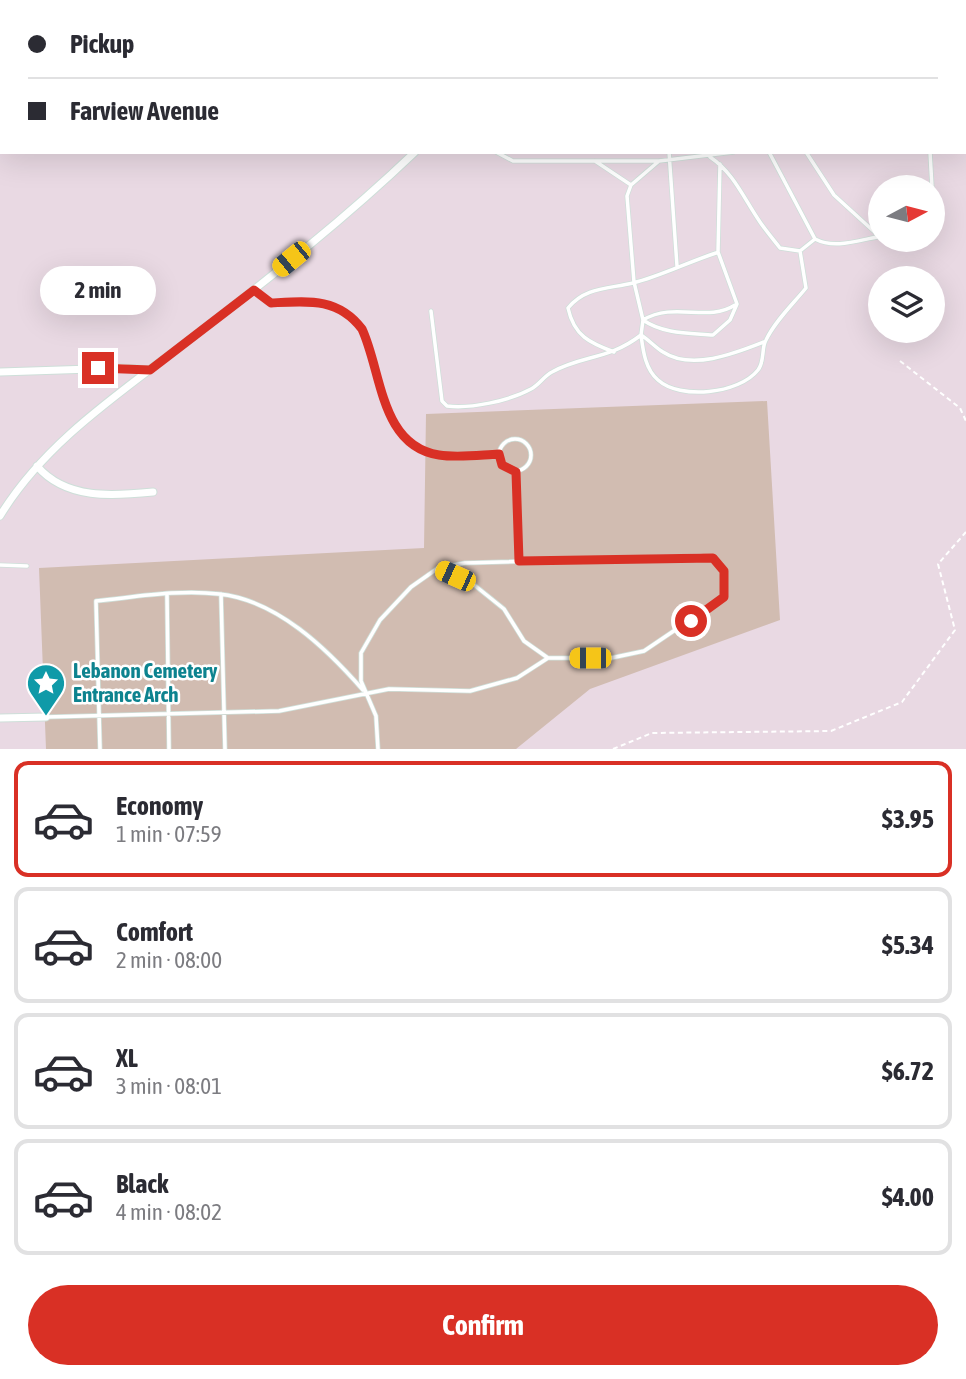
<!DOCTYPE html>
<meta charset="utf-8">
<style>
:root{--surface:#fff;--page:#f7f7f7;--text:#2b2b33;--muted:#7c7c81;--line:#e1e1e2;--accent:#d93025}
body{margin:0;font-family:"Asap Condensed",sans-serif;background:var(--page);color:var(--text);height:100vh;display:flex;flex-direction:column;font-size:26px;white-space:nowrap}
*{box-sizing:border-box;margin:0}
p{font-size:23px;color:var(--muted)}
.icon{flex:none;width:38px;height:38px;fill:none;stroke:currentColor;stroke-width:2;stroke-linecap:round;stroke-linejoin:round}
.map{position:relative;height:749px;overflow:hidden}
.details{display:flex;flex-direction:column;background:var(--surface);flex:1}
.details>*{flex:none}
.guide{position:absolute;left:0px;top:0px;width:966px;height:154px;box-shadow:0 7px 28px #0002;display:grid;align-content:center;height:154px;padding:0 28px;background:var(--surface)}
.needle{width:46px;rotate:83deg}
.tools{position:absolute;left:868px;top:175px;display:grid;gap:14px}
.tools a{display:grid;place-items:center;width:77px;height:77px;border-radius:50%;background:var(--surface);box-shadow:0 7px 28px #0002;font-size:35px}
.end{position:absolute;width:32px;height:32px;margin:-16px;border:9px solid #d93025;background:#fff;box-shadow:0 0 0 4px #fff}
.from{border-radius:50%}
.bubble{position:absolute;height:49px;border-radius:24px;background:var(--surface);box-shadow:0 7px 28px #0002;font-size:23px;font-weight:700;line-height:49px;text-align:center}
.car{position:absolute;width:21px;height:42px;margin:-21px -10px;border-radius:9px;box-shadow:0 0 5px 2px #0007;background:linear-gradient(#f5c518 24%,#345 0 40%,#f5c518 0 76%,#345 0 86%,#f5c518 0)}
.guide b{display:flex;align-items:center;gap:24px;height:66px;font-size:26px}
.guide b+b{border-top:2px solid var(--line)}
.guide i{width:18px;height:18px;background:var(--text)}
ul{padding:12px 0 0;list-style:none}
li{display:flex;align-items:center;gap:21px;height:116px;margin:0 14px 10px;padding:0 14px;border:4px solid var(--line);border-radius:14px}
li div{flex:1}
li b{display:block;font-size:26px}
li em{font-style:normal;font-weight:700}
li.active{border-color:var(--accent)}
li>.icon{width:63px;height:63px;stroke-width:1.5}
.action{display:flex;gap:14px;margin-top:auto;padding:14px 28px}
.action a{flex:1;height:80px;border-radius:42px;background:var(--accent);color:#fff;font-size:28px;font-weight:700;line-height:80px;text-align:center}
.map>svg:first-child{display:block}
.cemetery{fill:#d1bcb1}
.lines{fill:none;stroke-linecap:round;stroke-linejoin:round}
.service-casing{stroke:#cedfd9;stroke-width:5}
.minor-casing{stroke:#cedfd9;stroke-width:9}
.path{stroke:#fff;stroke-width:2;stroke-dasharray:5 3.5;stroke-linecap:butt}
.service{stroke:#fff;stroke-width:3.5}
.minor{stroke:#fff;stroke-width:7}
.route{stroke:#d93025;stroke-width:9}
.labels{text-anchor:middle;stroke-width:5;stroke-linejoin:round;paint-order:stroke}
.culture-label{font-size:21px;font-weight:bold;fill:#0d838f;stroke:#fff;text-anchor:start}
</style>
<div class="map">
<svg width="966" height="749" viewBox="0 0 966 749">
<rect width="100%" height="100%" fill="#e9d9e3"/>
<path class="cemetery" d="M767 401 780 620 590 689 516 749H46L39 568 424 548 426 414Z"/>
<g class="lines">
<g class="service-casing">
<path id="service" d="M276 0 277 2
M386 0 387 2
M902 0 910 2
M882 2 887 0
M0 84 2 85
M496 152 513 161H659L734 152
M669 152 677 266
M769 152 815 239C834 249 856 241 877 237
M806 152 834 195 880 237
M930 152 932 187
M710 157C734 173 744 199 760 222 766 231 773 239 780 248L800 251
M595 161 631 185
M659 161 631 185 627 196 634 282 643 320C663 334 689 333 713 335L730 320 737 304 718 252 720 164
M255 291C279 316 317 291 345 311 361 322 367 338 372 356 399 448 398 459 499 454
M431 311 442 401 447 406C470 409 509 401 531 389 539 385 544 376 552 372 582 355 609 360 641 335L643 320C675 301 707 323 735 305
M641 335C643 350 645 369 658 380 680 400 739 394 758 370 765 361 761 349 766 340 775 321 793 304 806 288L800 251 815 239
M641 335C649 340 656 348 663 352 692 371 736 353 764 342
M614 352C590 343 574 336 568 308 585 287 608 289 633 283 661 276 688 262 716 253
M499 455a16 16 0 1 1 32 0a16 16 0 1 1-32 0Z
M516 472 519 561
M0 565 27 566
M221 594 225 749
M167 595 169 749
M46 717 279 711 389 689 470 691 517 678 548 658
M100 749 96 601C136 597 179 589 219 594 277 600 327 649 363 690
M378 749 376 716 361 681V653L380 620 411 587 438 568 465 563 700 556 713 558C724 571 726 579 724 597L644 651 611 658H548L524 641 504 609 473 584 438 568"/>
</g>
<g class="minor-casing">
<path id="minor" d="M617 0 619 2
M561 2 563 0
M589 2 590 0
M0 372 122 368 150 370
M37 466C66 500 113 496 153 492
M0 516C46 440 125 390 194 336 270 278 346 218 415 152
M0 718 46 717"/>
</g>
<path class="path" d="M900 361 960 408 966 421
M613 749 652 733 831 731 902 702 955 630 938 564 966 532"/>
<use href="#service" class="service"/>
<use href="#minor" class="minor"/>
</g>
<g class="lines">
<path class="route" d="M98 368 150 370 254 290 271 303C307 301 338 297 362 329 382 372 380 446 439 455 458 458 479 455 499 454L502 465 516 472 519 561 713 558 724 571V597L691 621"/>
</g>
<defs>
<g id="sight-pin" transform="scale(2.0125)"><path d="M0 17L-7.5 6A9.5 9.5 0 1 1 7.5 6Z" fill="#0f9aa8" stroke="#fff"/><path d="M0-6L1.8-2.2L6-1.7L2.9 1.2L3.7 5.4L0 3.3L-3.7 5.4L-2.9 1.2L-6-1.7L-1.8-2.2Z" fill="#fff"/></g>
</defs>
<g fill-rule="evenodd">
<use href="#sight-pin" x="46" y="683"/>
</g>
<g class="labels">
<g class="culture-label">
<text x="73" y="678">Lebanon Cemetery<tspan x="73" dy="24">Entrance Arch</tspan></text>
</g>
</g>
</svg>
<div class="tools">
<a><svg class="needle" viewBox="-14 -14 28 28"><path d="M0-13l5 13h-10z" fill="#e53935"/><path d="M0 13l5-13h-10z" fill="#7c7c81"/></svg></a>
<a><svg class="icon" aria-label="layers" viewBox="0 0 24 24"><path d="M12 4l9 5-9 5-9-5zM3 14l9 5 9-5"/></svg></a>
</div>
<i class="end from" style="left:691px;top:621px"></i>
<i class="end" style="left:98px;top:368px"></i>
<div class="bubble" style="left:40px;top:266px;width:116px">2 min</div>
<i class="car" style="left:291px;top:259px;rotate:231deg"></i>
<i class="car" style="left:455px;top:576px;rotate:294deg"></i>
<i class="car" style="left:590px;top:658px;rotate:270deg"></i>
<div class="guide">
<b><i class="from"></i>Pickup</b>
<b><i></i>Farview Avenue</b>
</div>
</div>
<section class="details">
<ul>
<li class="active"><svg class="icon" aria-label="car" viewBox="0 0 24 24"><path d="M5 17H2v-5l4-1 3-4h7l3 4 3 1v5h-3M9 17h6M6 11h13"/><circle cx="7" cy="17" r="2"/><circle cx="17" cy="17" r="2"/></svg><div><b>Economy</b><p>1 min · 07:59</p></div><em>$3.95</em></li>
<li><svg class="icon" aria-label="car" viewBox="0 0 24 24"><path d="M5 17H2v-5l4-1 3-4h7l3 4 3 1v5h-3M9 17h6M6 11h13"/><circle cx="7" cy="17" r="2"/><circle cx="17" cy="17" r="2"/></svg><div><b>Comfort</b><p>2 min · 08:00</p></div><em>$5.34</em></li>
<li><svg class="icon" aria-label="car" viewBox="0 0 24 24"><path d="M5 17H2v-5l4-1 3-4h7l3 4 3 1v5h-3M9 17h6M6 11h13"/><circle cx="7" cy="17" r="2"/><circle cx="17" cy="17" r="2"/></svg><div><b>XL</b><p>3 min · 08:01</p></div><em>$6.72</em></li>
<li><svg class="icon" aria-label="car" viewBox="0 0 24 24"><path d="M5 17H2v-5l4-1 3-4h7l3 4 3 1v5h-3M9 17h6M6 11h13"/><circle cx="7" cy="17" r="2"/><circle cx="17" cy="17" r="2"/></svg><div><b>Black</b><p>4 min · 08:02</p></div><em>$4.00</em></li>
</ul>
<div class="action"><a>Confirm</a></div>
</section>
